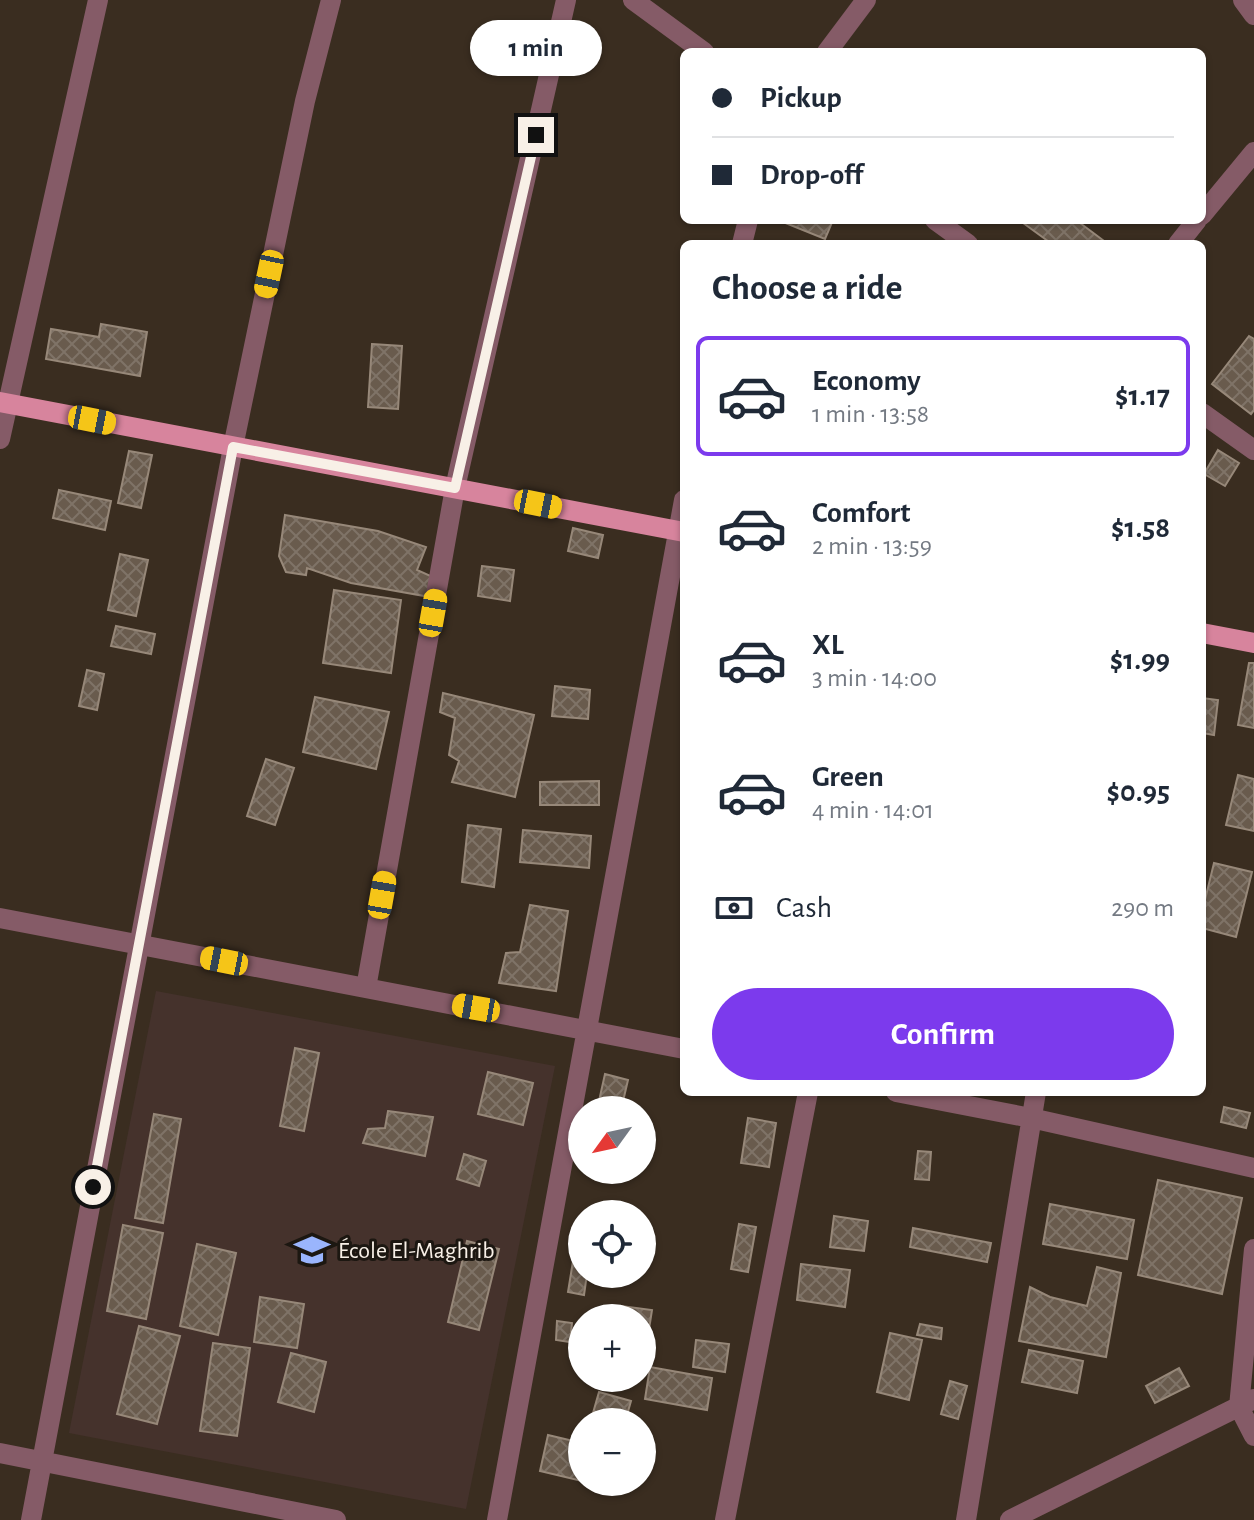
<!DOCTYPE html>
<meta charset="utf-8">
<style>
:root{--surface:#fff;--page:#f6f6f7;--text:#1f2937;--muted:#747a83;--line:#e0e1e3;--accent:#7c3aed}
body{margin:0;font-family:"Alegreya Sans",sans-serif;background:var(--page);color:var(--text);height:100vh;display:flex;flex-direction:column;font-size:30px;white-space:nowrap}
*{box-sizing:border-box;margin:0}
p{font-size:26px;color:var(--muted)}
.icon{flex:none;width:44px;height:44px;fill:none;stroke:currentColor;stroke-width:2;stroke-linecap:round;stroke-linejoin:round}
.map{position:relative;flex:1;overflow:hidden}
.sheet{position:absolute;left:680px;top:240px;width:526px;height:856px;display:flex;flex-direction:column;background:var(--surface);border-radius:12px;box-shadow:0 2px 6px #0004}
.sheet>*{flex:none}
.hud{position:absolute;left:680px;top:48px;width:526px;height:176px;border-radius:12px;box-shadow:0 2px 6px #0004;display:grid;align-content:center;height:176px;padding:0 32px;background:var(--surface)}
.needle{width:52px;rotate:237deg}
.controls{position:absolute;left:568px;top:1096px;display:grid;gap:16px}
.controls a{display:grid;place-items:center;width:88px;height:88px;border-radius:50%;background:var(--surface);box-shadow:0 2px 6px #0004;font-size:40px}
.end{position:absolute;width:36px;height:36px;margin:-18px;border:10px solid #f8f0e7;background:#111;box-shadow:0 0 0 4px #111}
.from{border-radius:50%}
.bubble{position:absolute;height:56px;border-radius:28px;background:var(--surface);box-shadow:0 2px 6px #0004;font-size:26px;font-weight:700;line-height:56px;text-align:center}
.car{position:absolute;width:24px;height:48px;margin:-24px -12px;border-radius:10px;box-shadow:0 0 6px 2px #0007;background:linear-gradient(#f5c518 24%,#345 0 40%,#f5c518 0 76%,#345 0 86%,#f5c518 0)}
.hud b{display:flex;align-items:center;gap:28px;height:76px;font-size:30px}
.hud b+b{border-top:2px solid var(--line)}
.hud i{width:20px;height:20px;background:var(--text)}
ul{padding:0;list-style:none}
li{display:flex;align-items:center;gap:24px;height:120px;margin:0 16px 12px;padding:0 16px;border:4px solid transparent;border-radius:12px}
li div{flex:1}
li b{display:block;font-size:30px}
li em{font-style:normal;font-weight:700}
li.current{border-color:var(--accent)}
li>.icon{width:72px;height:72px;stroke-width:1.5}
h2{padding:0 32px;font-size:36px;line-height:96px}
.pay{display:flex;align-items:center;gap:20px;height:88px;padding:0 32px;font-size:30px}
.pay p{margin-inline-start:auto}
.cta{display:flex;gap:16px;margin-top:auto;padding:16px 32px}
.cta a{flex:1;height:92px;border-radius:48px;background:var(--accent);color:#fff;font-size:32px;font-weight:700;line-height:92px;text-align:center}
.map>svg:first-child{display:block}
.education{fill:#45322c}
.building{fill:url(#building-cross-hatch);stroke:#978879;stroke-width:2}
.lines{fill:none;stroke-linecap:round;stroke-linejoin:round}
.minor{stroke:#855b67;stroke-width:20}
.major{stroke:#d7849d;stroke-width:20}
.route{stroke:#f8f0e7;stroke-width:10}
.labels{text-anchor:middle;stroke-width:6;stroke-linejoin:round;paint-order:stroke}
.poi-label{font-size:24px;fill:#f8f0e7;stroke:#1c1711;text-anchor:start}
</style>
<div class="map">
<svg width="1254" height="1520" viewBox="0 0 1254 1520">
<defs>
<pattern id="building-cross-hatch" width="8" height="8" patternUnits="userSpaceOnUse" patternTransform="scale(2)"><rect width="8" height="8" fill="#695b4d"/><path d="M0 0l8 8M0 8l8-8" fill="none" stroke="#7f7367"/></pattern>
</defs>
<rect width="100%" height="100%" fill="#3a2d20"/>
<path class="education" d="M156 991 555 1066 466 1509 69 1433Z"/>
<path class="building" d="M783 220H833L825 239 783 222Z
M1019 220H1076L1108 244H1052Z
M101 324 147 332 140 376 46 359 51 329 99 337Z
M1249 336 1254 339V410L1251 414 1212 384Z
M372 344 402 346 398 409 368 407Z
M1218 450 1239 463 1225 486 1204 474Z
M129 451 152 455 141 508 118 503Z
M59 490 111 501 105 530 53 518Z
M285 515 378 531 426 547 417 570 435 578 430 597 351 583 307 568 306 575 286 572 279 556Z
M573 528 603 535 598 558 568 551Z
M120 554 148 560 136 616 108 610Z
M482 566 514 570 510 601 478 596Z
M334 590 401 600 391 673 323 663Z
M116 626 155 634 151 654 111 646Z
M1249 663H1254V728L1238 725Z
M87 670 104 674 97 710 79 706Z
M555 686 590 690 588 719 552 716Z
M443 693 534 715 515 797 452 782 459 761 449 755 455 718 440 712Z
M315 697 389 712 376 769 303 752Z
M1202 698 1218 700 1214 735 1202 733Z
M266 759 294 768 275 825 247 816Z
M1238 775 1254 779V831L1226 825Z
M599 781V805H540V782Z
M468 825 501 829 494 887 462 882Z
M523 830 591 836 589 868 520 862Z
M1214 863 1252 872 1236 937 1202 928V912Z
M530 905 568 911 556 991 499 983 506 953 520 952Z
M295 1048 319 1053 304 1131 280 1126Z
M488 1072 533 1083 523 1125 478 1114Z
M605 1074 628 1080 621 1110H597Z
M1224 1107 1250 1113 1246 1128 1221 1122Z
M388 1111 433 1117 425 1156 363 1143 368 1129 385 1128Z
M154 1114 181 1119 163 1223 135 1218Z
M748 1118 776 1123 769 1167 741 1163Z
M918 1151 931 1152 929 1180 915 1179Z
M464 1154 486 1161 479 1186 457 1179Z
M1158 1180 1242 1198 1222 1294 1138 1275Z
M1050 1204 1134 1220 1127 1259 1043 1244Z
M834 1216 868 1221 864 1251 830 1247Z
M739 1224 756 1227 748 1272 731 1269Z
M123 1225 163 1233 146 1319 107 1311Z
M913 1228 991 1243 987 1262 910 1247Z
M467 1241 499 1249 479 1330 448 1322Z
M197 1244 236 1253 218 1335 180 1326Z
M574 1255 582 1257V1274H587L584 1295 568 1292Z
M801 1264 850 1270 845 1307 797 1300Z
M1097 1267 1121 1273 1106 1357 1019 1341 1030 1287 1050 1297 1087 1306Z
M260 1297 304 1304 297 1348 254 1342Z
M621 1306 652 1310 647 1342 642 1341V1318H619Z
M557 1321 572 1323 570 1342 556 1340Z
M920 1324 942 1328 941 1339 917 1335Z
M139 1326 180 1336 157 1424 117 1414Z
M890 1333 922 1340 909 1400 877 1392Z
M696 1340 729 1344 725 1372 693 1367Z
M213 1343 250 1348 237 1436 200 1431Z
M1029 1350 1083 1361 1077 1393 1022 1382Z
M291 1353 326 1362 314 1412 278 1402Z
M650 1367 712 1378 707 1410 645 1399Z
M1179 1368 1189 1386 1155 1403 1146 1386Z
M950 1381 967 1386 958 1419 941 1414Z
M599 1392 631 1401 625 1422 593 1413Z
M548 1435 582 1443V1481L540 1471Z
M586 1482H611L610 1488Z"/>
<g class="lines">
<path class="minor" d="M633 0 704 52
M1243 0 1254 15
M827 52 866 0
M1202 215 1254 152
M935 220 968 244
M742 244 748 220
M1178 244 1197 220
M1202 413 1254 450
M0 439 98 0
M0 918 684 1049
M366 988 455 488 566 0
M896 1092 1031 1118 1254 1168
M1254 1249 1239 1407 1254 1436
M0 1453 336 1520
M31 1520 233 447 305 101 331 0
M497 1520 684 500
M725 1520 808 1092
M966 1520 1036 1092
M1010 1520 1254 1399"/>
<path class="major" d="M0 402 684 532
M1202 633 1254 643"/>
</g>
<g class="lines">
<path class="route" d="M93 1187 233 447 455 488 536 135"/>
</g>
<defs>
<g id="school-bare" transform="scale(2.76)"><path d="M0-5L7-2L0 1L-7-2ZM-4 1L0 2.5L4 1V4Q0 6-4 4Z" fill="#9ab5fd" stroke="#1c1711" stroke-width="2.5" paint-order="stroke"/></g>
</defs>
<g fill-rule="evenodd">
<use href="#school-bare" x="312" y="1250"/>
</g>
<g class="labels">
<g class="poi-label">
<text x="338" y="1258">École El-Maghrib</text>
</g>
</g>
</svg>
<div class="controls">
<a><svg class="needle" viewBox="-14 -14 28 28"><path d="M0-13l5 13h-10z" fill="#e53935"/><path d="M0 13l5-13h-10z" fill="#747a83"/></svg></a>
<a><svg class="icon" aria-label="locate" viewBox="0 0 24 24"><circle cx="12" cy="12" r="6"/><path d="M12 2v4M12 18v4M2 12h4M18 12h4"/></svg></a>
<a>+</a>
<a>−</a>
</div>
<i class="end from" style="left:93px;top:1187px"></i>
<i class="end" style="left:536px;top:135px"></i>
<div class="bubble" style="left:470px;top:20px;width:132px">1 min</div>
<i class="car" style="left:269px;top:274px;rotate:192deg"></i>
<i class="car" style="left:92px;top:420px;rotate:101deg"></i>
<i class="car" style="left:538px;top:504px;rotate:101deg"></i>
<i class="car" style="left:433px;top:613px;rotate:10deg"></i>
<i class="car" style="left:382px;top:895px;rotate:10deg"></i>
<i class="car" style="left:224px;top:961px;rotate:281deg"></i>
<i class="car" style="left:476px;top:1008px;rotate:280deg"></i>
<div class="hud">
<b><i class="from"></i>Pickup</b>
<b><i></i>Drop-off</b>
</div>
<section class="sheet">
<h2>Choose a ride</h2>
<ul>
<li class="current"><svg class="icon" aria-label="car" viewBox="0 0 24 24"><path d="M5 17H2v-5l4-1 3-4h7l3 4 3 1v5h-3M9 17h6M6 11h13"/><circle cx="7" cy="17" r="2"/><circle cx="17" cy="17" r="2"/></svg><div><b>Economy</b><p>1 min · 13:58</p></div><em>$1.17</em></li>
<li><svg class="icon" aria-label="car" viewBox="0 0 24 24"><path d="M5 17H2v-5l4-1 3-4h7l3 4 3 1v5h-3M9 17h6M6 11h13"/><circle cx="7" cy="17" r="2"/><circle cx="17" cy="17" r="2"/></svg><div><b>Comfort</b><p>2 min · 13:59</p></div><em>$1.58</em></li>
<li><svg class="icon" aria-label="car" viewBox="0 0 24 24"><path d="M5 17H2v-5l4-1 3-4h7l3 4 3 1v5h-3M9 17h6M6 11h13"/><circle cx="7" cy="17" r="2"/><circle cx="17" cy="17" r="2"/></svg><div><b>XL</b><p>3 min · 14:00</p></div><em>$1.99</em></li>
<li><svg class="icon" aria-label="car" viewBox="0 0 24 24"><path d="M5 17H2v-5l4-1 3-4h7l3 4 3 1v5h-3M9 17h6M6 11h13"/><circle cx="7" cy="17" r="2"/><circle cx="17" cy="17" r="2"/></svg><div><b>Green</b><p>4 min · 14:01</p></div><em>$0.95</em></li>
</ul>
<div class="pay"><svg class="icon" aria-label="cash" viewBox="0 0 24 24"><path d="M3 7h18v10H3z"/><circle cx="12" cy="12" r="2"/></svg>Cash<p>290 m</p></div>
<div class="cta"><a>Confirm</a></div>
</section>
</div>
